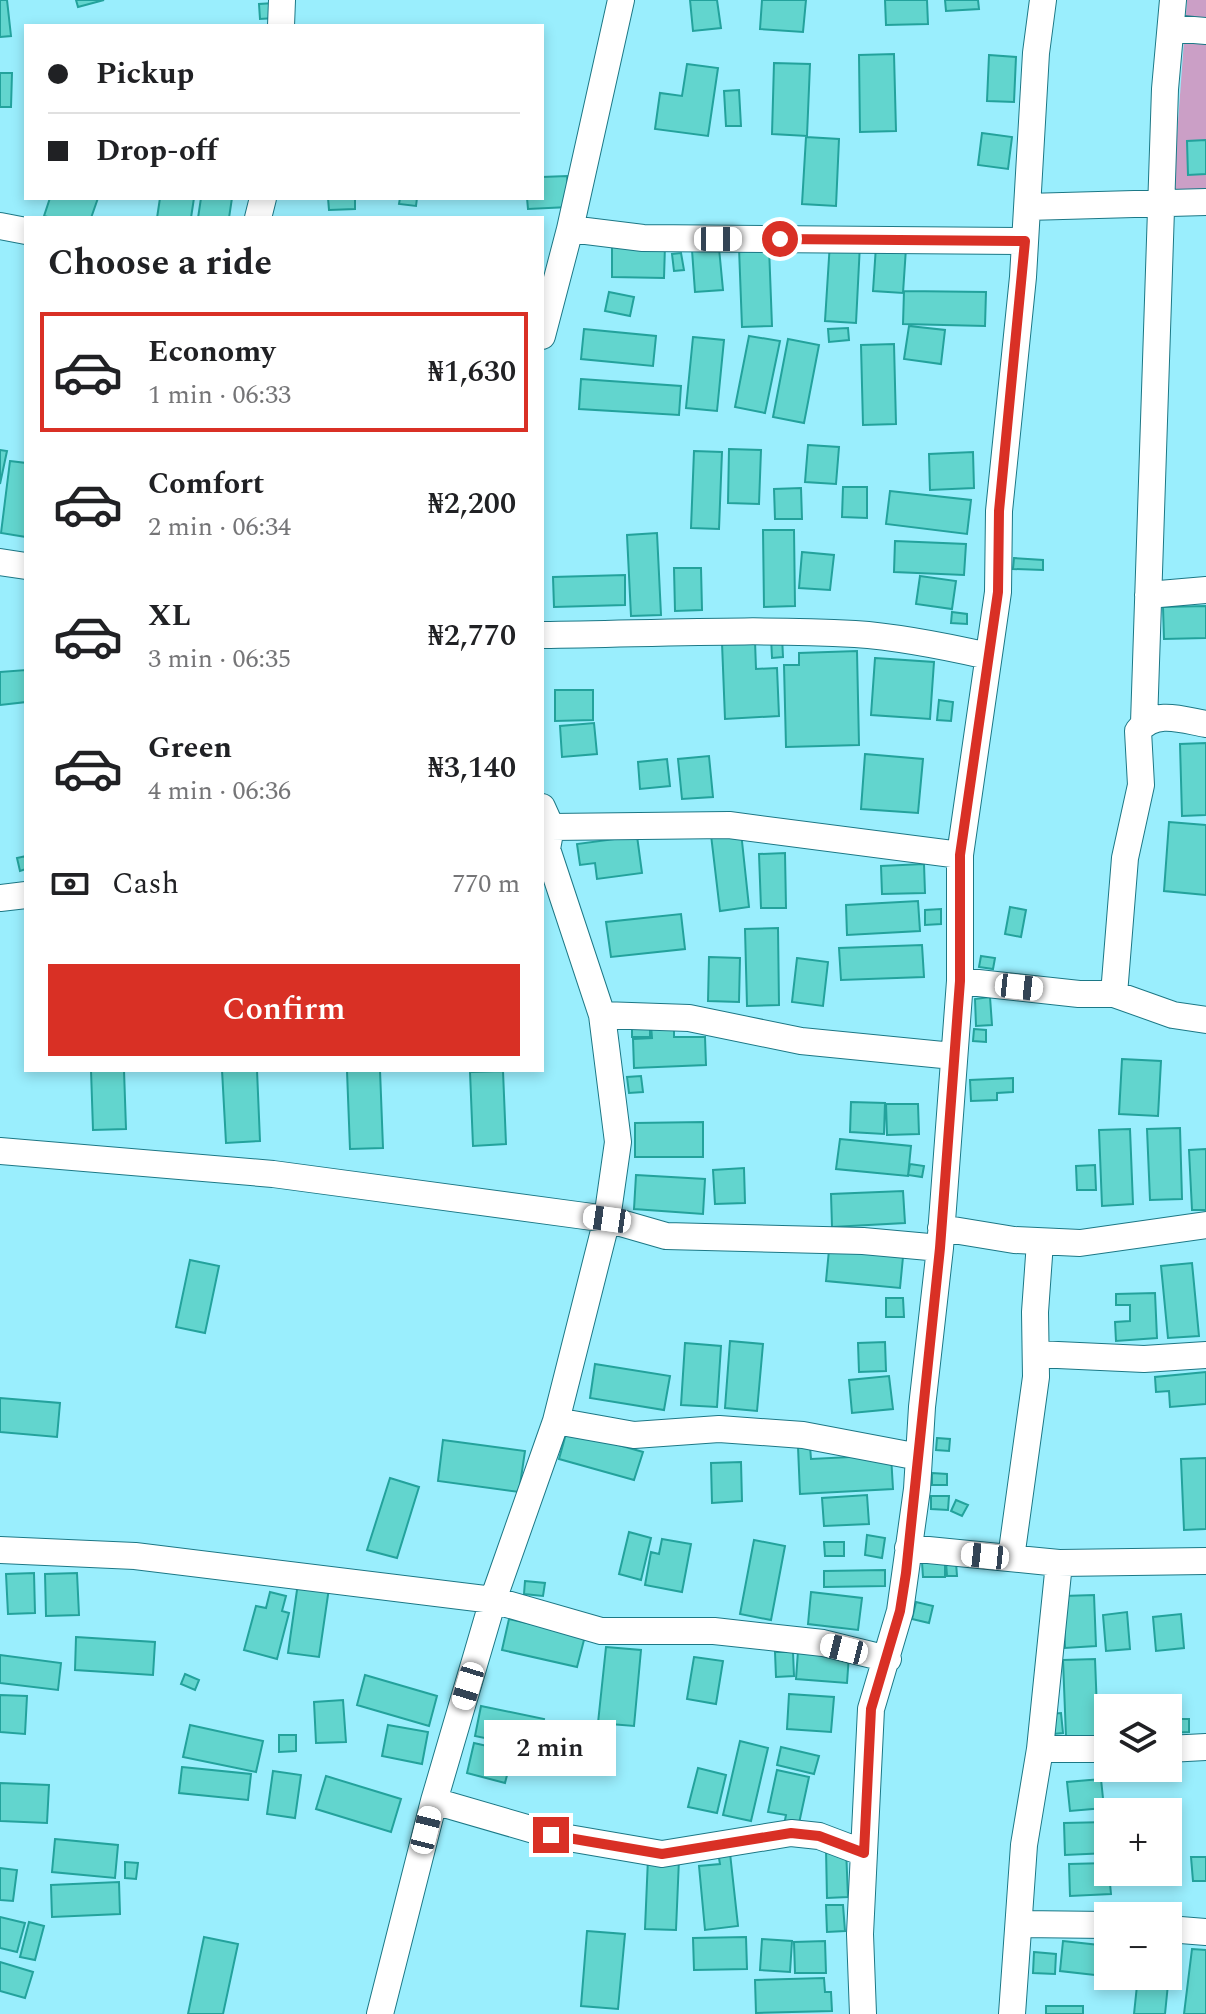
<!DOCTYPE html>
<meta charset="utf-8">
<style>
:root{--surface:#fff;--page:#f6f6f6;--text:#202124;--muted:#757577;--line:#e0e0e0;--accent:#d93025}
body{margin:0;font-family:Spectral,serif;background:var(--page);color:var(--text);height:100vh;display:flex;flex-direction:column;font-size:30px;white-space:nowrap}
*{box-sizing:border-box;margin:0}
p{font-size:26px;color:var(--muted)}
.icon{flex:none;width:44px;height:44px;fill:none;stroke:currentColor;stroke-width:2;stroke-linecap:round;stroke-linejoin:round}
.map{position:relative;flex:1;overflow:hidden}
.sheet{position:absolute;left:24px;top:216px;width:520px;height:856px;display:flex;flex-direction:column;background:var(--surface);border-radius:0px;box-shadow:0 4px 12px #0003}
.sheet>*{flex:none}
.banner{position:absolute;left:24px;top:24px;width:520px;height:176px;border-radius:0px;box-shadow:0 4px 12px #0003;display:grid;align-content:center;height:176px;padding:0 24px;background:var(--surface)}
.tools{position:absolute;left:1094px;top:1694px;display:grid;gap:16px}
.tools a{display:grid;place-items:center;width:88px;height:88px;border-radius:0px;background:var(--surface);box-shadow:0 4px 12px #0003;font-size:40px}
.end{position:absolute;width:36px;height:36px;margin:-18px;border:10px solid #d93025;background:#fff;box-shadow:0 0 0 4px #fff}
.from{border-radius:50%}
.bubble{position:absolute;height:56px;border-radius:0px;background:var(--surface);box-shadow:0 4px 12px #0003;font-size:26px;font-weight:600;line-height:56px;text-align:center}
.car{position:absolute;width:24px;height:48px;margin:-24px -12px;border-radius:10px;box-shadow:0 0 6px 2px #0007;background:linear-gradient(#fff 24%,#345 0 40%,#fff 0 76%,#345 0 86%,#fff 0)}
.banner b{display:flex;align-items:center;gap:28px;height:76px;font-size:30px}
.banner b+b{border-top:2px solid var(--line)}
.banner i{width:20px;height:20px;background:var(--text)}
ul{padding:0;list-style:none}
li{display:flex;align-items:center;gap:24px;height:120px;margin:0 16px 12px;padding:0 8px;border:4px solid transparent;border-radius:0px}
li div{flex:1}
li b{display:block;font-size:30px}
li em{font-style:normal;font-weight:600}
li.selected{border-color:var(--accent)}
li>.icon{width:72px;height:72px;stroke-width:1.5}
h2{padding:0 24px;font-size:36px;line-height:96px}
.pay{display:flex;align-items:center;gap:20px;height:88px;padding:0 24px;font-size:30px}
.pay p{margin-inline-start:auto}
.primary-button{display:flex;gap:16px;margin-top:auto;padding:16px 24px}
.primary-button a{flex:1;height:92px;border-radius:0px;background:var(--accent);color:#fff;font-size:32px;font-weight:600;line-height:92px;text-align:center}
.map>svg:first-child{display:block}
.green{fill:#cb9fc6}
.building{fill:#62d5ce;stroke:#23a29c;stroke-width:2}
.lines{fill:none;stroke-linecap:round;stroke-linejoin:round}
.minor-casing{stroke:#1c7886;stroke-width:28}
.minor{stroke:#fff;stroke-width:26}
.route{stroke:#d93025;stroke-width:10}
</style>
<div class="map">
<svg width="1206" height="2014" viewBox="0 0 1206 2014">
<rect width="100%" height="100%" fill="#9aeefd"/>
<path class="green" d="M1187 0H1206V203L1172 204Z"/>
<path class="building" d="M0 0H7L11 36 0 37Z
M76 0H104L78 7Z
M690 0H717L721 28 693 31Z
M762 0H806L803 32 760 29Z
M885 0H927L928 24 886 25Z
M945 0H978L979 9 946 11Z
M274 3 275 18 260 19 259 4Z
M894 54 896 131 860 132 859 55Z
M989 55 1016 57 1014 102 987 101Z
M774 63 810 64 807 136 772 134Z
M687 64 718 68 708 136 655 129 660 93 682 96Z
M0 73H12L11 107H0Z
M739 90 741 126H726L724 91Z
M982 133 1012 137 1008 169 978 165Z
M806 137 839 139 836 206 802 204Z
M1206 140V174L1188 175 1187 141Z
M567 176 569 207 528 209 527 198H542V177Z
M50 198H98L91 218H51L44 216Z
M160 198H194L191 218H157Z
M201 198H232L229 218H198Z
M328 198H355V209L329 210Z
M400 198H417L416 206 399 204Z
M830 242 860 244 856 323 825 321Z
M612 245H665L664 278 612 277Z
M876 246 906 248 903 293 873 291Z
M769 247 772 326 742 327 739 248Z
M719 248 723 290 695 292 692 250Z
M681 253 684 270 674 271 672 254Z
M904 291 986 292 985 326 903 324Z
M609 292 634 297 630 316 605 311Z
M909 326 945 330 941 364 904 359Z
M848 328 849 340 829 342 828 329Z
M584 329 656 336 653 366 581 359Z
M749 336 780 341 765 413 735 407Z
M693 337 724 340 717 411 686 408Z
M788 339 819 345 804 423 773 417Z
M894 344 896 424 863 425 861 345Z
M581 379 681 386 679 415 579 409Z
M808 445 839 447 836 484 805 482Z
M729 449 761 450 759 504 728 503Z
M0 450 7 451 0 484Z
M694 451 722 452 719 529 691 528Z
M973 452 974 488 930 490 929 454Z
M10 461 26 463V537L1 533Z
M843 487H867V518L842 517Z
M801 488 802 519H775L774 489Z
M890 491 971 500 967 534 886 524Z
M763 530H794L795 606 764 607Z
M657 533 661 615 631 616 627 535Z
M895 541 966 544 964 575 894 572Z
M802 552 834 555 830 590 799 588Z
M1014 558 1043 560V570L1013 569Z
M674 568H701L702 610 675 611Z
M625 575V605L554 607 553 577Z
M920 576 956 581 952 609 916 604Z
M1206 606V638L1164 639 1163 607Z
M952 612 967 614V624L951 623Z
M782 636 783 657 772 658 771 637Z
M755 641 756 669 777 668 779 716 725 719 722 643Z
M857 651 859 745 786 747 784 665H799V653Z
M875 658 934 662 930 719 871 715Z
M26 670V702L0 705V672Z
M555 690H593V720L555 721Z
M939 700 953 702 951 721 937 720Z
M594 723 597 754 562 757 560 726Z
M1206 743V815L1182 816 1180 744Z
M865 754 923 759 918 813 861 809Z
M709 756 713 797 682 799 678 759Z
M667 759 670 786 640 789 638 762Z
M1169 822 1206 825V895L1164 891Z
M741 832 749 907 720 911 711 835Z
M637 836 642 873 597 879 595 863 580 865 577 844Z
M785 853 786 908H761L759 854Z
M26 856V869L20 871 17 858Z
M924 864 925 893 882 894 881 866Z
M918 901 920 931 847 935 846 905Z
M1010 907 1026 910 1021 937 1005 934Z
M941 909V924L925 925V910Z
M681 914 685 949 611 957 606 922Z
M778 928 779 1005 747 1006 745 929Z
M922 945 924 977 841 980 839 948Z
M981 956 995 958 993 969 979 967Z
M709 957 740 958 739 1002 708 1001Z
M797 958 828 962 823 1006 792 1002Z
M990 997 992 1025 976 1026 975 999Z
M651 1025H674V1037H705L706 1065 634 1068 633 1039 652 1038Z
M632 1027H650V1037H632Z
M974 1029 986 1030V1042L973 1041Z
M1122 1059 1161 1061 1158 1116 1119 1114Z
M91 1070H124L126 1129 93 1130Z
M222 1070H257L260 1141 226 1143Z
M380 1070 383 1148 350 1149 347 1071Z
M503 1071 506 1144 473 1146 470 1072Z
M641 1076 643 1092 629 1093 627 1077Z
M1013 1078V1092L997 1093V1100L971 1101 970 1080Z
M851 1102 885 1103 884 1134 850 1132Z
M886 1104H918L919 1134 887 1135Z
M703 1122V1157H635V1123Z
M1180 1128 1182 1199 1150 1200 1147 1129Z
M1130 1129 1133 1204 1102 1206 1099 1130Z
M840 1139 911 1146 908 1176 836 1169Z
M1206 1149V1210H1192L1189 1150Z
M910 1164 924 1166 922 1177 908 1175Z
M1095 1165 1096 1190H1077L1076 1166Z
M744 1168 745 1203 715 1204 713 1170Z
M636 1175 705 1179 703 1214 634 1209Z
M903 1191 905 1223 832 1227 831 1194Z
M829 1250 903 1257 900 1288 826 1281Z
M190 1260 219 1266 205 1333 176 1327Z
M1192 1263 1199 1336 1168 1338 1161 1266Z
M1155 1293 1157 1338 1116 1341 1115 1322 1130 1321V1305H1116V1294Z
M886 1298H903L904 1317H886Z
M730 1341 763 1344 757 1411 725 1408Z
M885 1342 886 1371 859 1372 858 1343Z
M685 1343 721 1346 717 1407 681 1405Z
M595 1364 670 1376 664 1410 590 1398Z
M1206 1372V1404L1170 1407 1169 1391 1156 1392 1155 1377Z
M889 1376 893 1409 852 1413 849 1380Z
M0 1398 60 1403 57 1437 0 1432Z
M567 1430 643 1452 634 1480 559 1459Z
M937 1438 950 1439 949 1451 936 1450Z
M443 1440 525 1451 519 1492 438 1481Z
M810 1446 811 1459 891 1455 893 1489 800 1494 798 1447Z
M1206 1458V1529L1184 1530 1181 1459Z
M741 1462 742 1501 712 1503 711 1463Z
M932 1473 947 1474V1485H932Z
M390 1478 419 1487 397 1558 367 1550Z
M867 1495 869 1524 824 1526 822 1498Z
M931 1496H949L948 1510 931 1509Z
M956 1500 968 1505 962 1516 951 1511Z
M629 1532 651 1538 641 1580 619 1574Z
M867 1535 885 1538 882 1558 865 1555Z
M662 1539 691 1544 682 1592 645 1585 651 1552 659 1554Z
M754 1540 785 1546 771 1620 740 1614Z
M824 1542H844V1556H825Z
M922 1562H945V1577H923Z
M946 1562H956L957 1576H947Z
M885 1570V1586L824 1587V1571Z
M34 1573 35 1613 8 1614 6 1574Z
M77 1573 79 1615 46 1616 45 1574Z
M525 1581 545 1583 543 1596 524 1594Z
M298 1583 329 1588 319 1657 288 1653Z
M270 1592 286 1596 282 1611 289 1613 277 1659 244 1650 256 1606 266 1608Z
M811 1592 862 1598 858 1630 808 1624Z
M1094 1595 1096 1646 1065 1648 1063 1596Z
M916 1602 933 1606 929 1623 912 1619Z
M1127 1612 1130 1649 1106 1651 1103 1615Z
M1181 1614 1184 1648 1156 1651 1153 1617Z
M509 1619 585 1636 577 1667 502 1650Z
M76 1637 155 1642 153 1675 75 1670Z
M606 1647 641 1650 634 1726 598 1723Z
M798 1651 849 1655 847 1683 796 1679Z
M775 1652H793L794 1676 776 1677Z
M0 1655 61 1663 58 1690 0 1683Z
M694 1657 723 1661 716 1704 687 1699Z
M1095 1659 1098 1736 1066 1737 1063 1660Z
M185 1674 199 1680 195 1690 181 1684Z
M365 1675 437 1696 429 1726 357 1705Z
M789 1694 834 1697 831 1732 787 1729Z
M0 1695 27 1696 25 1734 0 1732Z
M343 1700 346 1742 316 1743 314 1702Z
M481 1706 544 1719 538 1749 475 1736Z
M1061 1713 1063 1733 1053 1734 1050 1714Z
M1168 1719H1189V1732L1168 1733Z
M190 1725 263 1741 256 1772 183 1757Z
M388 1725 428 1732 422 1764 382 1756Z
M279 1735H296V1751L279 1752Z
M740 1741 768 1748 751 1821 723 1815Z
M474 1743 513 1752 505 1783 467 1773Z
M781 1747 819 1756 814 1774 777 1765Z
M182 1767 251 1774 248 1800 179 1793Z
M698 1768 726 1775 717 1813 688 1807Z
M777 1770 809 1777 798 1828 784 1825 786 1815 768 1812Z
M273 1771 301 1775 295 1818 267 1814Z
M326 1776 401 1799 391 1832 316 1809Z
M1101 1779 1104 1808 1070 1811 1067 1782Z
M0 1783 49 1785 47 1823 0 1821Z
M1108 1822V1853L1065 1855 1064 1823Z
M55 1839 118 1845 115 1878 52 1872Z
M729 1844 738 1926 705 1930 699 1866 720 1864 717 1846Z
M846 1848 848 1897 827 1898 826 1849Z
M1191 1857H1206V1881H1193Z
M648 1858 679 1859 676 1930 645 1929Z
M125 1862 138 1863 136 1879 125 1878Z
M1108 1863 1111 1894 1070 1896 1069 1864Z
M0 1868 17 1870 13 1901 0 1900Z
M119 1882 120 1914 52 1917 51 1885Z
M826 1905H843L845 1931 827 1932Z
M0 1917 25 1923 17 1952 0 1948Z
M29 1922 44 1926 35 1960 20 1957Z
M587 1931 625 1934 618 2009 581 2006Z
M204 1937 238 1944 223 2014H188Z
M746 1937 747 1969 694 1970 693 1938Z
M762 1939 792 1941 790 1972 760 1970Z
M825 1941 826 1973H795L794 1942Z
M1063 1941 1108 1946V1976H1130V1979L1060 1971Z
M1168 1944H1172L1165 2014H1134L1138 1976H1168Z
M1192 1949 1206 1950V2014H1184Z
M1034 1952 1056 1954 1055 1974 1033 1973Z
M0 1962 33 1972 25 1998 0 1991Z
M824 1978 825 1992H831L832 2011 756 2013 755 1980Z
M1046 2006H1083V2014H1046Z"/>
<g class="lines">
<g class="minor-casing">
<path id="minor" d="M281 26 282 0
M1171 28 1206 31
M1027 207 1206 202
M258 218 263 198
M0 226 26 231
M570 229 643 238 1025 241
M542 336 570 229 621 0
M0 562 26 566
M1148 595 1206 590
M542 635C646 634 751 628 855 634 900 637 944 646 988 656
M1144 723 1165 89 1173 0
M551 827 729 825 960 855
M0 898 26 895
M960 981 1079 994H1114L1173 1015 1206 1020
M1114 994 1125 858 1141 785 1138 731C1155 709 1183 720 1206 724
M602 1015 689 1018 801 1041 953 1056
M0 1151 273 1174 607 1219 666 1236 863 1241 940 1248
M941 1228 1014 1240 1080 1243 1206 1225
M1036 1354 1144 1359 1206 1355
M556 1421 634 1435 719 1429 803 1435 919 1457
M908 1548 1059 1563 1206 1561
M0 1550 135 1556 493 1600 601 1631H714L823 1643 888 1659
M1011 1558 1036 1377 1035 1312 1040 1242
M1040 1749H1108
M1168 1749 1206 1747
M434 1801 551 1835 662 1854 791 1833 819 1836 864 1853
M1020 1924 1108 1925
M1168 1929 1206 1932
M380 2014 434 1801 493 1600 556 1421 607 1219 618 1142 602 1015 547 849 551 827 542 807
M863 2014 860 1934 871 1709 900 1611 917 1489 922 1407 940 1248 960 981V855L998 592 999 511 1023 277 1036 53 1043 0
M1012 2014 1024 1845 1040 1749 1059 1563"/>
</g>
<use href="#minor" class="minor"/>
</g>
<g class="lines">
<path class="route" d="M551 1835 662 1854 791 1833 819 1836 864 1853 871 1709 900 1611 906 1573 940 1248 960 981V855L998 592 999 511 1025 241 780 239"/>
</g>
</svg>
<div class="tools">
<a><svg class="icon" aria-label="layers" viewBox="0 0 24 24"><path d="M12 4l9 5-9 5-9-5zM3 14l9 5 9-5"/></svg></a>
<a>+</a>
<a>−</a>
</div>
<i class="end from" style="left:780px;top:239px"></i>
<i class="end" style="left:551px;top:1835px"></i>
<div class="bubble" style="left:484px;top:1720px;width:132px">2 min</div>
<i class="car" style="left:718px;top:239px;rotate:90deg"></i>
<i class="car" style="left:1019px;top:987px;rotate:96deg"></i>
<i class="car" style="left:607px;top:1219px;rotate:278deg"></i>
<i class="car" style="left:985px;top:1556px;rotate:276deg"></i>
<i class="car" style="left:844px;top:1649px;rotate:284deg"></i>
<i class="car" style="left:468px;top:1686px;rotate:197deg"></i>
<i class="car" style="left:426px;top:1830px;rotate:14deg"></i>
<div class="banner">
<b><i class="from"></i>Pickup</b>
<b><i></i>Drop-off</b>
</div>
<section class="sheet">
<h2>Choose a ride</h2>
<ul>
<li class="selected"><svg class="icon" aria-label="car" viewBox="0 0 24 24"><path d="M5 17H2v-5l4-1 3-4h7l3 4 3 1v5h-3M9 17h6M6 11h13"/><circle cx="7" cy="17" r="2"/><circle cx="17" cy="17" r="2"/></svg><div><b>Economy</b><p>1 min · 06:33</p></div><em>₦1,630</em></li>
<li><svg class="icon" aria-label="car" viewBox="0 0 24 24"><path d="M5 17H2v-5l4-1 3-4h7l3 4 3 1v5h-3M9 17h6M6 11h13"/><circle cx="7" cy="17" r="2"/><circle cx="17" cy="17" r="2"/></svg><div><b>Comfort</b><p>2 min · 06:34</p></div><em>₦2,200</em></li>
<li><svg class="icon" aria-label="car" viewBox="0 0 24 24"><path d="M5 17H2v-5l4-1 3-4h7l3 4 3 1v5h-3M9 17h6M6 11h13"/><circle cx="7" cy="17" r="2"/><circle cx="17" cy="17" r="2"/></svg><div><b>XL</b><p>3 min · 06:35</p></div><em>₦2,770</em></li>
<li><svg class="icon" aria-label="car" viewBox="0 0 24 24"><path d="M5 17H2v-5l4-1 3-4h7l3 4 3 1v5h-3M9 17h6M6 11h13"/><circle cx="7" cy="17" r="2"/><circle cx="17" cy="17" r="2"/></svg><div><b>Green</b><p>4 min · 06:36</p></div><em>₦3,140</em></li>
</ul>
<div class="pay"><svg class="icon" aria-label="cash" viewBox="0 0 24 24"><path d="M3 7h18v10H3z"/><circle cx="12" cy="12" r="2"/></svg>Cash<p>770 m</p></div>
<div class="primary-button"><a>Confirm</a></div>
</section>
</div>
